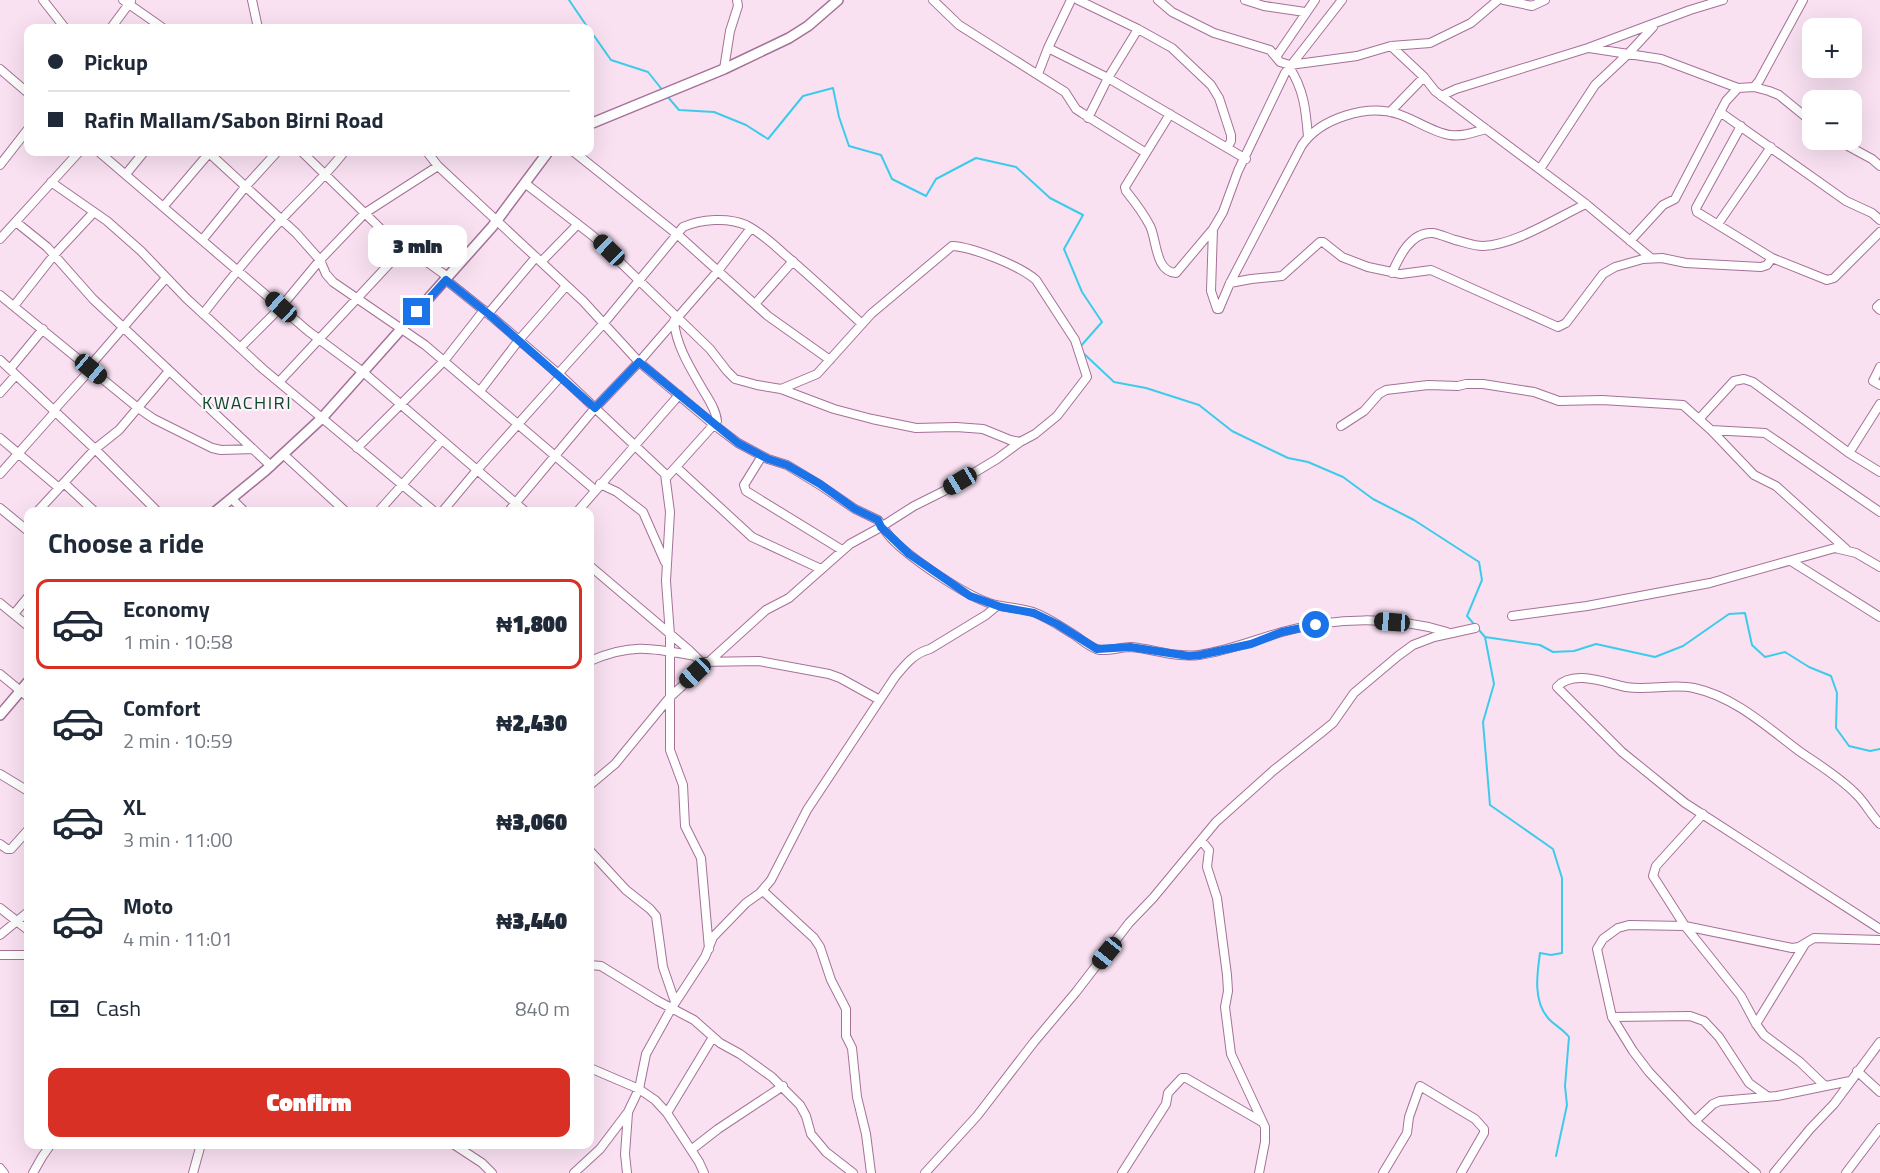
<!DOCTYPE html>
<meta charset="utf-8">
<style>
:root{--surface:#fff;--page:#f6f6f7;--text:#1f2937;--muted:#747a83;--line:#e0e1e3;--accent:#d93025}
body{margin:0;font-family:"Titillium Web",sans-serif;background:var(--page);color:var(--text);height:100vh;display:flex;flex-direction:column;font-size:22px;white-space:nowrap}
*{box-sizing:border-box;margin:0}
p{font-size:20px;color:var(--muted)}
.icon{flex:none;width:33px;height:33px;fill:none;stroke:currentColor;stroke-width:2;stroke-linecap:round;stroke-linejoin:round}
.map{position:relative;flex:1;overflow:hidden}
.panel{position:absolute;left:24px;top:507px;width:570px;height:642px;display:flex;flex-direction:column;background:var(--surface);border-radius:12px;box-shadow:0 6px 24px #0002}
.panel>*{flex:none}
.hud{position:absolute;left:24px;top:24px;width:570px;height:132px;border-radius:12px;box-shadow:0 6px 24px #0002;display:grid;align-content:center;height:132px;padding:0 24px;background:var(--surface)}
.fabs{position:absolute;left:1802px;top:18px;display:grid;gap:12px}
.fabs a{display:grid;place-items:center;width:60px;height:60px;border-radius:12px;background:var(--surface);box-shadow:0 6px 24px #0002;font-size:30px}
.end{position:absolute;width:27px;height:27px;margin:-14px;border:8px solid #1a73e8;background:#fff;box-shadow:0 0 0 3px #fff}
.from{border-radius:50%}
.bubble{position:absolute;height:42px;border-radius:12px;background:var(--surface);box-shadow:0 6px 24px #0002;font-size:20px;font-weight:800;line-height:42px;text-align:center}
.car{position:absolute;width:18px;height:36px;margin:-18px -9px;border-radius:8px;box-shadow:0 0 4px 2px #0007;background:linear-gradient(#222 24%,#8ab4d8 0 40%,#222 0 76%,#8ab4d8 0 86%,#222 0)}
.hud b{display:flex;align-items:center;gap:21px;height:57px;font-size:22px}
.hud b+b{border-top:2px solid var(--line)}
.hud i{width:15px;height:15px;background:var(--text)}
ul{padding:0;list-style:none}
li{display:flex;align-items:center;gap:18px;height:90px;margin:0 12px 9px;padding:0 12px;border:3px solid transparent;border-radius:12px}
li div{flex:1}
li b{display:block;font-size:22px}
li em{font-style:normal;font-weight:800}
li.on{border-color:var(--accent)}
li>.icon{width:54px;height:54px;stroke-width:1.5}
h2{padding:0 24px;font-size:27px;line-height:72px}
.pay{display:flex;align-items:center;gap:15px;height:66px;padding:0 24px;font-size:22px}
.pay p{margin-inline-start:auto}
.cta{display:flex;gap:12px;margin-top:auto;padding:12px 24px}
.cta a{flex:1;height:69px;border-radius:12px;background:var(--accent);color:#fff;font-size:24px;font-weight:800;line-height:69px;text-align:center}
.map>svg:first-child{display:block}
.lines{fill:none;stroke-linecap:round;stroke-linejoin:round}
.stream{stroke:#3ecbeb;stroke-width:2}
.minor-casing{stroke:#a57198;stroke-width:10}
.tertiary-casing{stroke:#a57198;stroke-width:12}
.minor{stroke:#fff;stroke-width:8}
.tertiary{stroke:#fff;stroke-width:9}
.route{stroke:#1a73e8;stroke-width:8}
.labels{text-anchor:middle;stroke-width:4.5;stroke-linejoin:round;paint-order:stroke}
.quarter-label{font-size:18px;letter-spacing:1.5px;fill:#0c4a2b;stroke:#fef2fb}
</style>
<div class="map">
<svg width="1880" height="1173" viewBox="0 0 1880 1173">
<rect width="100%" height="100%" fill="#f9e1f2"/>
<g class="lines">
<path class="stream" d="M569 0 588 28
M590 30 611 60 648 72 664 92
M667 96 679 110 714 112 746 125 768 139 803 96 833 88 839 117 849 146 881 155 892 179 926 196 936 179 976 158 1016 167 1050 198 1083 215 1064 249 1082 292 1102 322 1080 347
M1081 351 1114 382 1146 388 1199 405 1232 431 1288 458 1308 462 1343 477 1373 499 1414 520 1479 562 1482 580 1467 616 1485 637 1494 684 1483 722 1490 805 1553 849 1562 878V953L1551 955 1540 953C1537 974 1533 1001 1548 1018 1554 1025 1563 1029 1569 1037L1565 1086 1567 1105 1556 1156
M1485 637 1540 645 1553 652 1574 651 1596 644 1655 657 1683 646 1729 614 1745 613 1752 645 1765 657 1785 652 1809 667 1831 676 1837 693 1836 728 1849 746 1870 751 1880 749"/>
<g class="minor-casing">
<path id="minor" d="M43 0 65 28
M123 0 163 28
M252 0 258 28
M933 0 959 25 1065 92 1076 109 1082 113 1146 153
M1078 0 1138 29 1172 48 1211 85 1219 98 1231 135V141L1227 148
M1158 0 1172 12 1214 33 1270 50 1280 62 1290 65 1357 56 1391 46 1430 43 1471 23 1498 0
M1245 0 1264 6 1305 12
M1504 0 1532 6 1545 0
M111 28 131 1
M1391 46 1424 77 1435 91 1586 204 1651 258
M1048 48 1108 78 1246 159
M1589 48 1661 59 1738 88 1754 87 1769 91 1779 95 1812 122
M1276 57 1315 0
M1289 67C1304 89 1306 111 1308 137
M0 69 28 93
M724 69 730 31 738 6 737 0
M1038 74 1048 48 1071 0
M1754 87 1759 81 1803 0
M1441 96 1456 89 1588 48 1690 10 1723 0
M1390 112 1424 77
M1720 112 1846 201 1872 213 1880 220
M1170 114 1125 187 1126 191C1134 201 1144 214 1150 226 1157 240 1155 272 1176 273L1213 229 1223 212 1238 171 1285 73 1342 0
M1088 118 1108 78 1138 29
M1741 126 1696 208 1697 212 1772 258 1827 280 1834 278 1880 232
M1837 140 1872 159 1880 166
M99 152 308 331 363 372 526 512
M208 152 296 233 320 260 326 274 333 282 425 345 595 490
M302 152 382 230 448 277
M427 152 438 166 583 301 639 362 713 424 738 443 768 459 787 465 820 485 855 509 878 520C883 526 885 532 891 538 910 558 963 594 989 603 1003 608 1018 607 1033 612 1047 617 1060 626 1073 634 1081 639 1090 648 1100 650 1110 651 1121 647 1131 647 1153 649 1177 658 1199 655 1228 651 1254 640 1282 632 1335 617 1394 616 1447 632
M574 152 678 235 768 316 830 360
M0 165 28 129
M1540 169 1595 85 1628 54 1653 27
M126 174 144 152
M51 182 107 221 141 251 186 298 263 369 435 512
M526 184 593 236 710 349 727 371 735 379 757 385 781 389 834 409 872 419 916 428 956 427 983 429 1010 440 1020 442 1035 434 1057 416 1087 377 1075 340 1036 280C1020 266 973 247 952 246L871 314 817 374 781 389
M164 206 210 152
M16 222 47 247 93 299 271 466
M1718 224 1771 147
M1213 229 1211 291 1217 309H1219L1230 283 1302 145C1321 118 1367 104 1398 114 1414 119 1434 133 1450 135 1463 137 1474 132 1486 129
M0 239 79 152
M203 239 246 186 277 152
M1630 241 1663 205 1675 199 1726 101 1738 88
M541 262 578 224
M1392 273C1399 257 1411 231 1433 233 1440 234 1448 238 1455 240 1464 242 1474 246 1483 246 1515 245 1556 218 1586 204
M446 280 491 316 561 376 665 474 670 512 666 581 670 635V750L683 785 685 826 701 858 709 949
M1230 283 1251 279 1282 276 1320 242H1323L1342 257 1368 267 1401 274 1431 270 1558 327 1566 323 1603 274 1615 267 1643 259 1662 258 1686 263 1761 267 1767 265 1772 258
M0 295 138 408 154 419 212 448 221 450 253 449
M755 304 793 261
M1880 304 1877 307 1880 310
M14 306 54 255 94 212
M203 314C228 282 253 250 281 220 302 197 325 177 344 152
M488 314 536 257
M240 348 281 307 320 260 365 213 438 166
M0 360 95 449 158 512
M89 367 166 278
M1880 367 1873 381 1880 385
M10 369 43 329
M558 374 604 323 683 227C701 219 728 217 746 225 760 232 772 243 783 253 810 276 836 300 862 324
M279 382 405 247
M480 391 519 340 566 286
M0 393 16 375
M54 410 91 369
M1700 418 1734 381 1744 379 1753 382 1849 453 1880 472
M1341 426 1364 411 1379 394 1386 390 1428 385 1458 386 1466 384H1483L1534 392 1559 401 1602 400 1683 405 1711 430 1765 433 1880 512
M1711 430 1754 475 1776 486 1846 549
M0 438 59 488
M357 448 444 361 484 310
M1849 453 1880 404
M283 454 346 512
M762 456 744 485 746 491 842 550
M676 467 752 537 821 569
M0 474 55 412
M666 478 717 421C716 410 709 400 703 390 691 369 676 346 674 321
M64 483 95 512
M600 484 617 492 643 512 665 562
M232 499 245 512
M0 508 28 531
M37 512 95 449 119 430 169 371
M378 512 442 440
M442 512 477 470 561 376
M508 512 595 408 639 362 717 272 751 228
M577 512 679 395
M1791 561 1880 617
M590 566 689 650 701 662 759 661 829 674 840 678 878 699
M0 603 28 626
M14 614 28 597
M1512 616 1587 606 1710 583 1835 548 1856 553 1880 567
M590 661C631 643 652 648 695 656
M0 674 28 697
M0 774 28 791
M590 785 615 764 670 697 766 610 789 598 850 544 881 527 914 506 944 491 997 459 1020 442
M1703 814 1656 866 1653 876 1685 926 1741 996 1756 1024 1764 1035 1800 1062 1825 1086
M1880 824C1871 815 1866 804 1857 795 1841 778 1819 765 1799 751 1767 727 1735 697 1694 688 1672 683 1649 691 1626 687 1606 683 1573 669 1557 687L1622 752 1685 803 1880 929
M1201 840 1209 850 1207 867 1217 898 1227 975 1228 991 1225 1007 1231 1054 1265 1127V1142L1259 1173
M0 844 7 849H11L28 830
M590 851 626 890 650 909 656 916 663 967 675 1002
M763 891 814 938 820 947 831 980 846 1009V1036L852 1048 857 1097 866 1134 871 1173
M0 908 28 930
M0 935 28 912
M0 955H28
M590 965 601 966 658 1001 694 1020 720 1043 740 1054 772 1077 800 1105 806 1116 811 1134 826 1152 853 1173
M1612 1017 1690 1016 1704 1021 1719 1037 1749 1083 1767 1096
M1756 1024 1805 944
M590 1068 639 1089 655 1100 667 1113 699 1162 704 1173
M1857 1071 1880 1092
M667 1113 713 1037
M1695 1121 1713 1104 1720 1101 1777 1096 1850 1081
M453 1144 482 1163 492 1173
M691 1150 718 1129 783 1086
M0 1168 4 1173
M33 1173 42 1157 51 1144
M193 1173 201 1144
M574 1173 600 1149 628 1112 639 1089 646 1054 671 1009 705 957 713 937 746 903 760 893 771 880 807 810 895 677C905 665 914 653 930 649L986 615 997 606
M627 1173 625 1154 628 1113
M925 1173 977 1116 1034 1042 1076 992 1129 923 1153 898 1216 822 1274 770 1322 732 1333 723 1354 693 1398 656 1413 645 1434 637 1475 628
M1122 1173 1166 1104 1168 1093 1182 1078H1186L1262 1122
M1383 1173 1407 1133 1409 1117 1420 1086 1475 1119 1484 1129V1133L1461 1173
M1756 1173 1695 1121 1649 1072 1633 1051 1612 1017 1597 949 1603 939 1618 928 1629 925 1685 926 1792 948 1799 947 1814 938 1880 940
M1774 1173 1810 1129 1834 1104 1880 1042
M1846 1173 1880 1128"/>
</g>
<g class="tertiary-casing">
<path id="tertiary" d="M590 124 724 69 789 38 808 26 838 0
M215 512 266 470 322 418 492 227 548 152
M0 715 28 682"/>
</g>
<use href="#minor" class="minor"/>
<use href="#tertiary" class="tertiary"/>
</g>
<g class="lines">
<path class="route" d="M417 312 446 280 491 316 595 408 639 362 738 443 768 459 787 465 820 484 855 509 878 520 881 527 909 554 970 596 1001 607 1034 613 1057 624 1097 649 1130 647 1189 656 1200 655 1251 644 1282 632 1316 625"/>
</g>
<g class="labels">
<g class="quarter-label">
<text x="247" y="409">KWACHIRI</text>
</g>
</g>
</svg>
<div class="fabs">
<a>+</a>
<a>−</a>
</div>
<i class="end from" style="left:1316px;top:625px"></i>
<i class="end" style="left:417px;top:312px"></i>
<div class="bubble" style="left:368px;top:225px;width:99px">3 min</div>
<i class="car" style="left:609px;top:250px;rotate:314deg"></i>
<i class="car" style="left:281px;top:307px;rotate:312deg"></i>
<i class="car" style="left:91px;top:369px;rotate:130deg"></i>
<i class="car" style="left:960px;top:481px;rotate:239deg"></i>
<i class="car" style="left:1392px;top:622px;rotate:274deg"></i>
<i class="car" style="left:695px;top:673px;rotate:227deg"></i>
<i class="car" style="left:1107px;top:953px;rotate:219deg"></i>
<div class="hud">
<b><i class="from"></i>Pickup</b>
<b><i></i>Rafin Mallam/Sabon Birni Road</b>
</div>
<section class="panel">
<h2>Choose a ride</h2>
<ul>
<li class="on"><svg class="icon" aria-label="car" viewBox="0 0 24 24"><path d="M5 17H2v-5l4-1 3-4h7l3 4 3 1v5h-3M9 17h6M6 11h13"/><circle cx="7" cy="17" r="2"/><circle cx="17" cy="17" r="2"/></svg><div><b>Economy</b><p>1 min · 10:58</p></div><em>₦1,800</em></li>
<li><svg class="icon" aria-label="car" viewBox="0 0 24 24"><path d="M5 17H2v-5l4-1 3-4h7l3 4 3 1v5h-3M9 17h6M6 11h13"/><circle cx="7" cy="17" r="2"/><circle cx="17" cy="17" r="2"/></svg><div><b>Comfort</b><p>2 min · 10:59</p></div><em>₦2,430</em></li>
<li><svg class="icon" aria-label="car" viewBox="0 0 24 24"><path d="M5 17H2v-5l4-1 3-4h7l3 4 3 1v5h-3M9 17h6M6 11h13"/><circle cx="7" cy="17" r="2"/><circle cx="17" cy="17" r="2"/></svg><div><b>XL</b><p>3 min · 11:00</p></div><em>₦3,060</em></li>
<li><svg class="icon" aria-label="car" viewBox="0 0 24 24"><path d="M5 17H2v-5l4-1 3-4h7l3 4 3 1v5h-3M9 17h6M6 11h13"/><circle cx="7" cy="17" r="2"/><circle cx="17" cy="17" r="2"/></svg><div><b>Moto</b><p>4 min · 11:01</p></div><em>₦3,440</em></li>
</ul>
<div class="pay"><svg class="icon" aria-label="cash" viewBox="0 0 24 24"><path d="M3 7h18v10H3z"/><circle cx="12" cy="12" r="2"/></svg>Cash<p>840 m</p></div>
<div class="cta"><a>Confirm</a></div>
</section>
</div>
